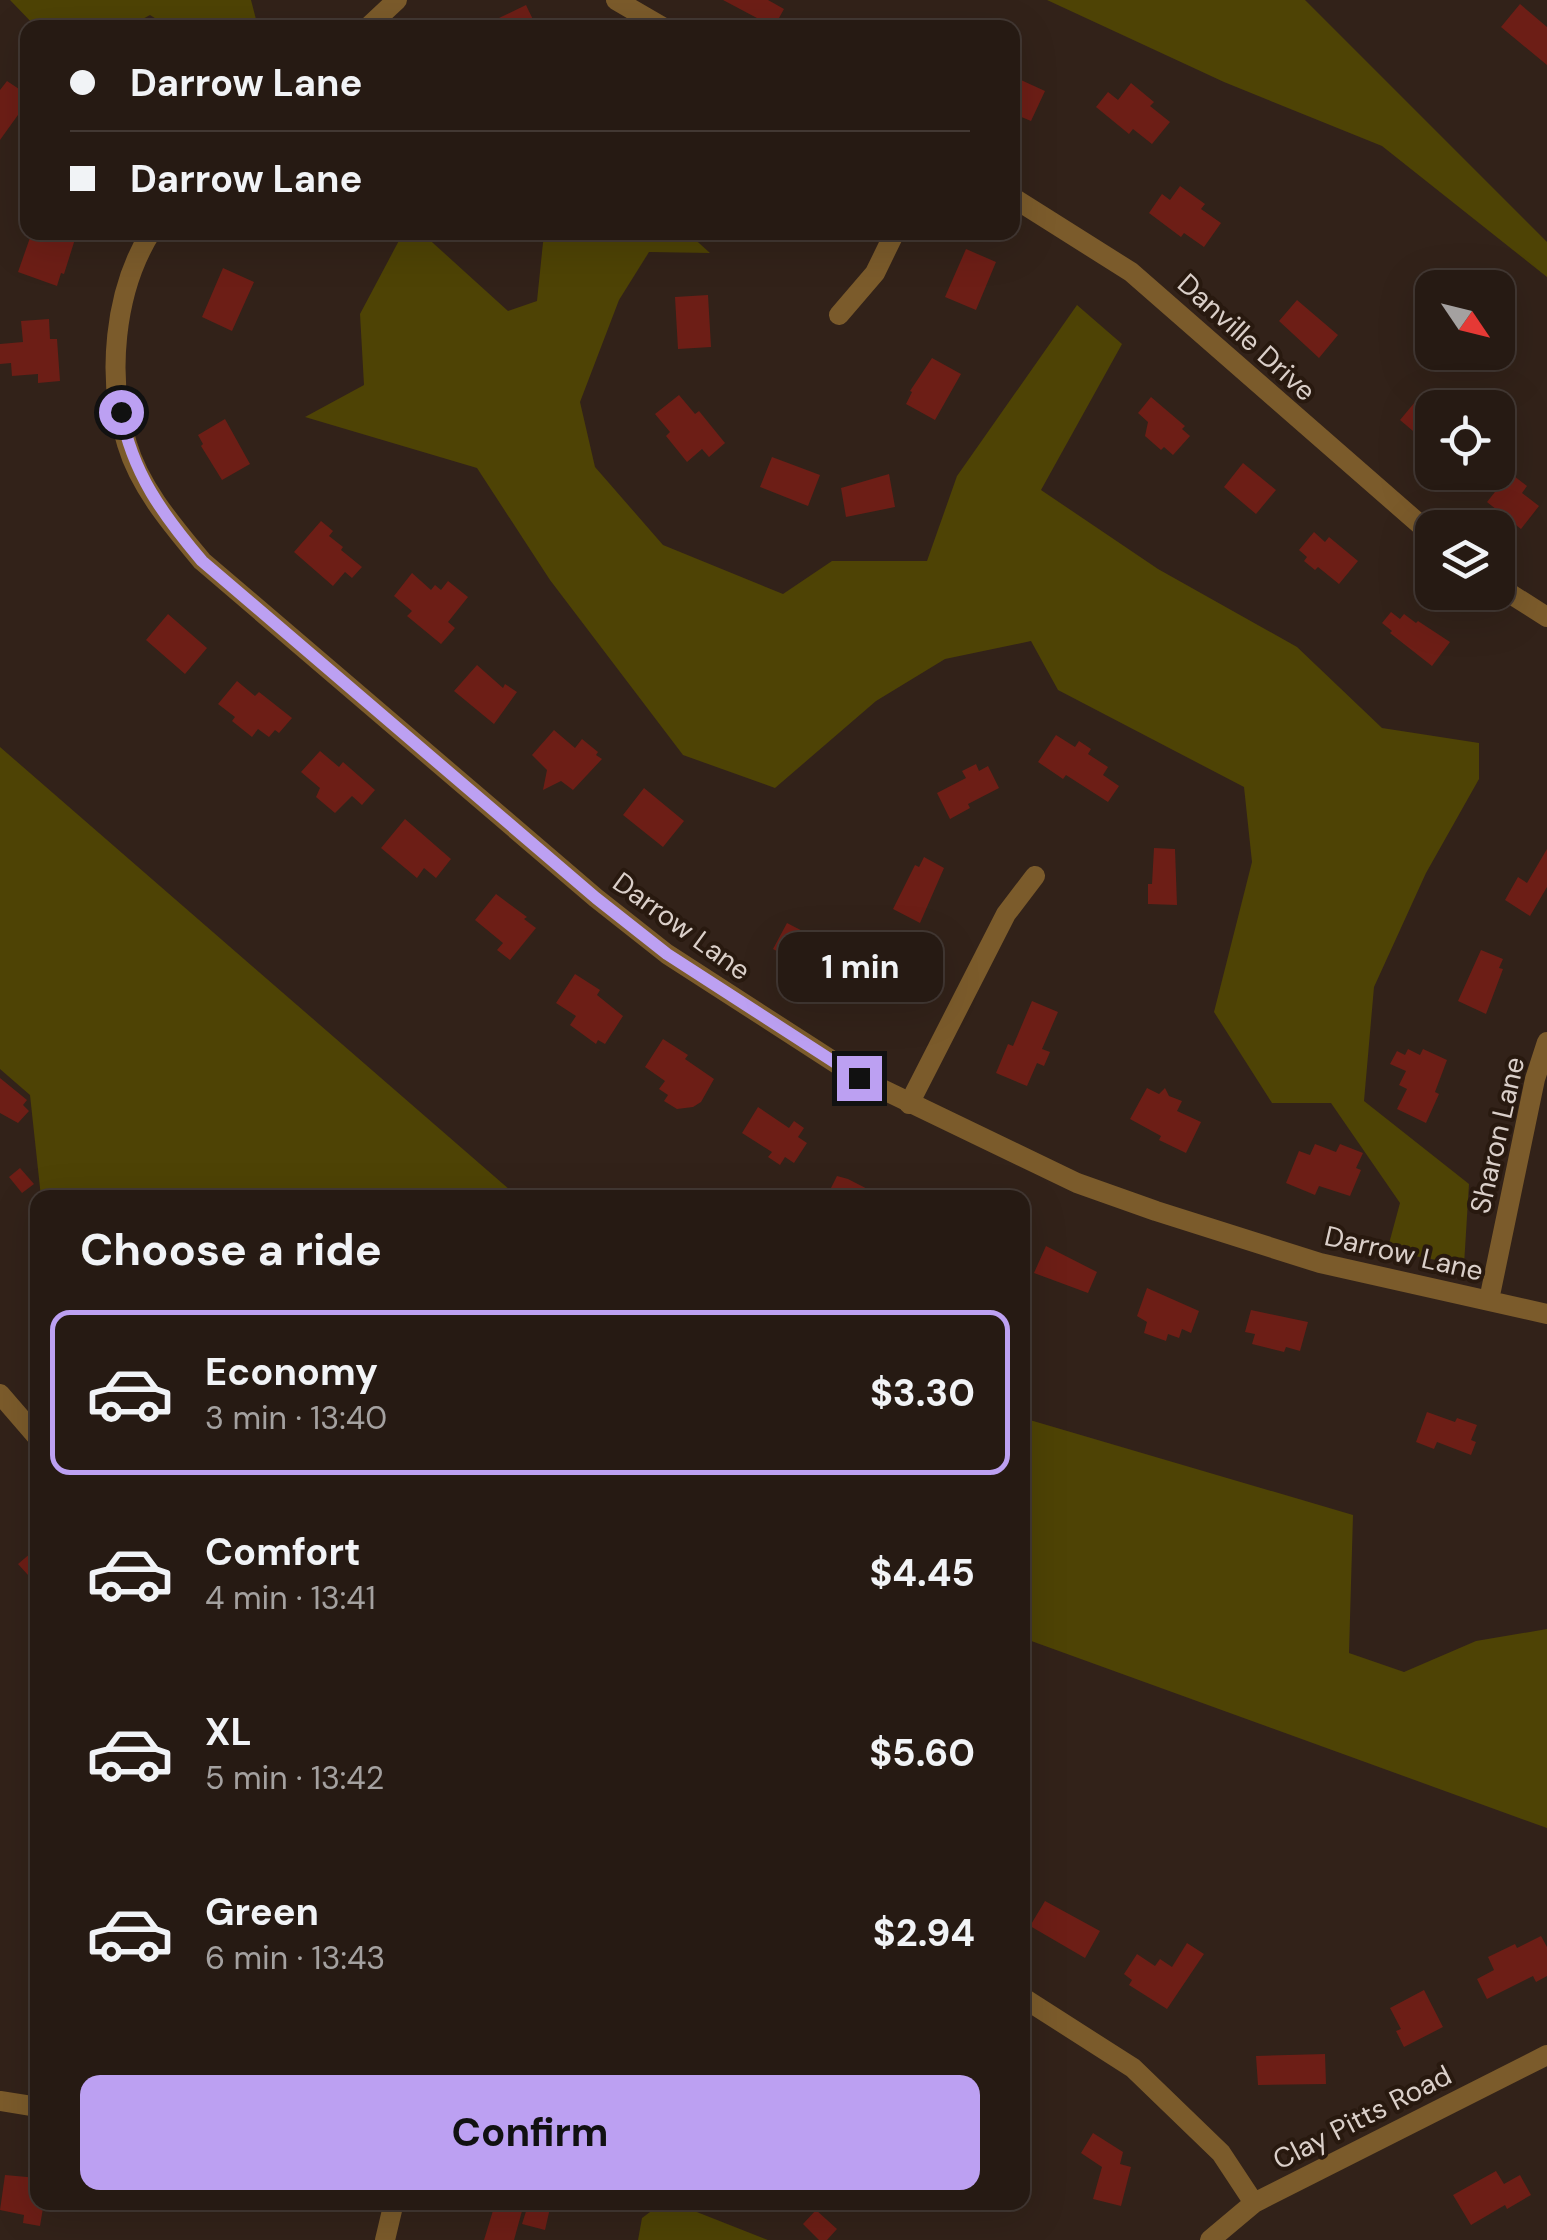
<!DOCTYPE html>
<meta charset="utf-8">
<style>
:root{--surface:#261a13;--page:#2e231c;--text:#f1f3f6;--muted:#a4a1a0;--line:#423833;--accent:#bca0f2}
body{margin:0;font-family:"DM Sans",sans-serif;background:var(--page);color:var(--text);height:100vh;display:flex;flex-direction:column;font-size:38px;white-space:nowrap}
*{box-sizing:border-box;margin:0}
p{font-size:32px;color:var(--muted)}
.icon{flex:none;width:55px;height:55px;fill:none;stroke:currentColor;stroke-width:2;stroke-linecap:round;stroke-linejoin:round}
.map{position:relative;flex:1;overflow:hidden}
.side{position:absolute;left:30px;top:1190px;width:1000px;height:1020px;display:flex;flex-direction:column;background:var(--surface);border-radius:20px;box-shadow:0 10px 40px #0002,0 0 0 2px var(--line)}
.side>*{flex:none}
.banner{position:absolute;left:20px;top:20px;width:1000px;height:220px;border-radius:20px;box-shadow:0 10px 40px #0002,0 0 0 2px var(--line);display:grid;align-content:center;height:220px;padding:0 50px;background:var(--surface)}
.needle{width:65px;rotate:125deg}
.controls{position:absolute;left:1415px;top:270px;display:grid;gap:20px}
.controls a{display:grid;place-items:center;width:100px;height:100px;border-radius:20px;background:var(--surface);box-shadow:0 10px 40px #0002,0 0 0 2px var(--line);font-size:50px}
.end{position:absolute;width:45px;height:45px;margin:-22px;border:12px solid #bca0f2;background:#111;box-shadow:0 0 0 5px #111}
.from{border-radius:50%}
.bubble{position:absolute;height:70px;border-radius:20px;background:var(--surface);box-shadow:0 10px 40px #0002,0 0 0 2px var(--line);font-size:32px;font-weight:700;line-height:70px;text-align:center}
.banner b{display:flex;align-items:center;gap:35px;height:95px;font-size:38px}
.banner b+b{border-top:2px solid var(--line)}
.banner i{width:25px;height:25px;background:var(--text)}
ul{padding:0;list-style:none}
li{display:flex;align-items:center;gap:30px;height:165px;margin:0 20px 15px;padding:0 30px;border:5px solid transparent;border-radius:20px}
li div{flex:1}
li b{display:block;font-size:38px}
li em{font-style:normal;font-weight:700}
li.on{border-color:var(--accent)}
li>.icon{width:90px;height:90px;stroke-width:1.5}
h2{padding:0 50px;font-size:45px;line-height:120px}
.button{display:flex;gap:20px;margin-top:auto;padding:20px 50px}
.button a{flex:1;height:115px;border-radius:20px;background:var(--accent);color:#111;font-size:40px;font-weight:700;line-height:115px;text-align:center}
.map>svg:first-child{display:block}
.green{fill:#4e4305}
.building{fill:#6d1e16}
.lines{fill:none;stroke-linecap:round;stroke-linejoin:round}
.minor{stroke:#7b5b2b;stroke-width:20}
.route{stroke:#bca0f2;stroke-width:12}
.labels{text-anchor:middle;stroke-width:8;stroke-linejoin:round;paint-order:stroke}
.street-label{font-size:28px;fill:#dacfc9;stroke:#28190f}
</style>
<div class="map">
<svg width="1547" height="2240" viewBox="0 0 1547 2240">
<rect width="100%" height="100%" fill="#322219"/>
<path class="green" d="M10 0H251L258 27H169L150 15 128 27H36Z
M1047 0H1305L1547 242V277L1382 146 1224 82Z
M403 233H422L508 311 537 301 544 233H688L710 253 649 252 619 300 580 402 595 467 663 545 783 594 832 561H927L957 476 1077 305 1122 344 1041 490 1158 569 1297 647 1382 728 1479 743V779L1426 873 1374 987 1364 1101 1469 1184 1464 1265 1387 1251 1400 1203 1331 1103H1272L1214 1012 1252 862 1244 787 1058 690 1031 641 945 659 876 701 775 788 683 755 550 580 477 468 305 417 364 385 360 314Z
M0 747 518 1197H41L30 1095 0 1069Z
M1023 1418 1353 1515 1349 1653 1404 1672 1476 1641 1547 1629V1828L1023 1638Z
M662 2203H674L768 2240H638L642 2218Z"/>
<path class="building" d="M723 0H768L784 9 774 27Z
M1520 4 1547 27V65L1501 27Z
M526 5 537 28H478Z
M1012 76 1045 91 1031 121 1012 113Z
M7 81 28 95V101L0 140V90Z
M1131 83 1154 102 1150 106 1170 122 1152 144 1133 129 1129 134 1096 107 1108 92 1118 100Z
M1180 186 1205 204 1201 209 1221 223 1204 247 1184 233 1181 237 1149 213 1162 194 1170 200Z
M32 232H67L76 236 64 274 61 273 57 286 18 272Z
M966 249 996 262 976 310 945 297Z
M223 268 254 282 232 331 202 317Z
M708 295 711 347 678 349 675 297Z
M1297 300 1338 335 1319 358 1279 321Z
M49 319 50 339H57L60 381 38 383V374L12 376 11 363 0 364V344L23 342 21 321Z
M932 358 961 374 935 420 906 404 912 392 910 391Z
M679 395 695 414 699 411 725 443 709 457 702 449 687 462 666 436 670 432 655 414Z
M1420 396 1432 407V447L1400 420Z
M1151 397 1185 426 1182 429 1190 436 1173 455 1164 447 1161 450 1145 436 1148 422 1138 413Z
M225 419 250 464 222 480 201 446 203 444 198 435Z
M772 457 820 475 808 506 760 487Z
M1243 463 1276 490 1256 514 1224 487Z
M1510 473 1527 486 1522 493 1539 506 1521 529 1487 502Z
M889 474 895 507 846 517 841 488Z
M321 521 333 531 329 536 343 547 341 550 362 567 352 578 345 572 333 586 294 552Z
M1314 532 1325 542 1329 537 1358 561 1339 584 1318 567 1315 570 1304 561 1307 557 1299 550Z
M412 573 431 590 435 585 441 590 448 581 468 597 448 622 455 628 441 644 407 616 412 611 394 596Z
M1391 612 1400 619 1404 614 1416 623 1418 621 1450 642 1432 666 1390 633 1392 631 1382 623Z
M168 614 207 648 185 674 146 640Z
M477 665 503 688 505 684 517 692 494 724 454 691Z
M237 681 255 696 259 692 292 718 279 733 275 730 269 737 258 729 252 737 232 721 235 717 218 704Z
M554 730 575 748 582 739 598 752 596 755 602 759 573 790 561 781 543 790 547 770 532 755Z
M1056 735 1075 747 1079 741 1091 749 1088 754 1108 767 1103 775 1119 786 1108 802 1066 775 1063 779 1038 762Z
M320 751 339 767 343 762 375 790 362 805 352 796 335 813 316 797 320 788 301 772Z
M976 764 979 771 988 766 999 788 968 804 970 808 950 819 937 793 966 778 962 771Z
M644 788 684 821 663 847 623 815Z
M405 819 451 859 436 878 424 868 417 878 381 848Z
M1154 848 1175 849 1177 905 1148 904V884H1152Z
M1547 849V887L1530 916 1505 900 1518 877 1527 883Z
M924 857 944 868 920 923 893 909 915 865 919 867Z
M496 894 527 917 524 919 536 928 510 960 497 950 503 943 475 920Z
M787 923 822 941 827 931 841 938 836 946 856 957 840 989 815 976 817 972 773 949Z
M1481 950 1503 959 1499 968 1503 969 1486 1014 1458 1001Z
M575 974 600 990 597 995 623 1016 605 1044 598 1040 596 1044 570 1025 576 1016 556 1003Z
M1032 1001 1058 1012 1042 1049 1050 1052 1044 1066 1037 1063 1027 1086 996 1073 1008 1044 1013 1046Z
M663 1039 688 1055 685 1059 714 1079 701 1102 693 1107 677 1109 664 1101 668 1095 659 1089 665 1081 645 1067Z
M1408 1049 1420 1055 1423 1049 1447 1060 1435 1092 1439 1094 1426 1123 1397 1109 1407 1089 1399 1085 1406 1071 1390 1064 1397 1051 1405 1055Z
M0 1078 27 1100 23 1105 29 1111 18 1123 0 1113Z
M1147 1088 1159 1094 1165 1088 1169 1096 1182 1101 1177 1111 1201 1122 1186 1153 1159 1140 1161 1136 1130 1119Z
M758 1107 789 1128 794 1121 804 1128 798 1137 807 1143 794 1163 785 1157 780 1165 768 1157 772 1152 742 1133Z
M1315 1144 1336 1152 1340 1144 1363 1153 1356 1168 1361 1170 1350 1196 1319 1186 1315 1195 1286 1183 1299 1151 1310 1155Z
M20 1168 34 1184 22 1193 9 1177Z
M837 1176 848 1179 885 1198H826Z
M1046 1246 1097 1272 1088 1293 1034 1273Z
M1147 1288 1199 1311 1191 1333 1182 1329 1179 1338 1168 1334 1166 1341 1144 1333 1147 1322 1137 1316Z
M1251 1310 1308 1322 1300 1351 1286 1347 1284 1352 1252 1344 1255 1334 1245 1332Z
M1427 1412 1455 1422 1457 1418 1477 1425 1471 1440 1476 1442 1471 1455 1437 1442 1434 1449 1416 1442Z
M38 1547V1586L18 1564Z
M1045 1901 1100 1931 1085 1958 1030 1926Z
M1541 1936 1547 1947V1976L1536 1982 1533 1976 1487 1999 1477 1979 1494 1970 1488 1957 1515 1944 1517 1948Z
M1187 1943 1204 1954 1167 2009 1129 1985 1132 1980 1124 1974 1137 1954 1155 1966 1160 1959 1172 1967Z
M1424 1990 1443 2027 1404 2047 1396 2031 1401 2029 1390 2008Z
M1325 2054 1326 2084 1258 2085 1256 2056Z
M1093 2133 1123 2152 1120 2164 1131 2167 1121 2206 1093 2199 1102 2167 1081 2153Z
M1496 2171 1504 2184 1520 2175 1531 2195 1507 2209 1505 2205 1471 2225 1453 2195Z
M5 2175 38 2178V2202H44L40 2226 23 2223 24 2215 0 2210Z
M529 2202 550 2208 545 2230 522 2224Z
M495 2204 522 2211 514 2240H484Z
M816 2210 837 2229 827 2240H819L803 2224Z"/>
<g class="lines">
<path class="minor" d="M616 0 664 28
M367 28 397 0
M1012 197 1131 272 1432 535
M151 232C114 291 106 378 127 444 140 488 173 526 202 561L596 898 667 954 859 1078 1077 1183 1156 1211 1320 1263 1547 1314
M839 315 875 273 895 232
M1498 586 1547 617
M909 1104 1006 914 1035 876
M1489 1300 1535 1079 1547 1042
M0 1394 38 1438
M1022 1997 1133 2068 1221 2153 1254 2203
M0 2101 38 2107
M385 2240 394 2202
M1210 2240 1254 2203 1547 2055"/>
</g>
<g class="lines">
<path class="route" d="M121 412C132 473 163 515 202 561L596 898 667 954 859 1078"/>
</g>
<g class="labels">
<g class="street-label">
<text transform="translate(1247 337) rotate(42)" y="10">Danville Drive</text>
<text transform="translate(682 926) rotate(36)" y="10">Darrow Lane</text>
<text transform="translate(1497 1135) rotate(-77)" y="10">Sharon Lane</text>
<text transform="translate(1404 1253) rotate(13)" y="10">Darrow Lane</text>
<text transform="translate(1362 2117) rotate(-27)" y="10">Clay Pitts Road</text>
</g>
</g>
</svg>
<div class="controls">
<a><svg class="needle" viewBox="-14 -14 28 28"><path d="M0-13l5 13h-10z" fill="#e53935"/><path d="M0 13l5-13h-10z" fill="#a4a1a0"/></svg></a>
<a><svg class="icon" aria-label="locate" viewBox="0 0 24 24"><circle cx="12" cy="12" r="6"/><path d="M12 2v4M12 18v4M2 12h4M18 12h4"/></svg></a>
<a><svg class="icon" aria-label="layers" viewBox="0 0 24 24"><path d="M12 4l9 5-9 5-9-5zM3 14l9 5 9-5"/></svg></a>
</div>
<i class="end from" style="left:121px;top:412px"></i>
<i class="end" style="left:859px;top:1078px"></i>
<div class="bubble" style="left:778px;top:932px;width:165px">1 min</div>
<div class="banner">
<b><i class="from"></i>Darrow Lane</b>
<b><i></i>Darrow Lane</b>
</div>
<section class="side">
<h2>Choose a ride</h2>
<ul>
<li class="on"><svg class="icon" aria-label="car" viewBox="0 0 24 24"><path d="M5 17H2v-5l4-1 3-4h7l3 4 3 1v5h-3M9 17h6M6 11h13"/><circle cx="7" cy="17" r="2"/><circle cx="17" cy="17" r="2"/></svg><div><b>Economy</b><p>3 min · 13:40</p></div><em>$3.30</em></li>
<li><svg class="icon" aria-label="car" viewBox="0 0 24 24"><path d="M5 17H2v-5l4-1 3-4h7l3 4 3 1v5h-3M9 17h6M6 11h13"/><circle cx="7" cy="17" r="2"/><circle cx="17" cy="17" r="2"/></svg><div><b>Comfort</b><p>4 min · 13:41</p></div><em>$4.45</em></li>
<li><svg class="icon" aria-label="car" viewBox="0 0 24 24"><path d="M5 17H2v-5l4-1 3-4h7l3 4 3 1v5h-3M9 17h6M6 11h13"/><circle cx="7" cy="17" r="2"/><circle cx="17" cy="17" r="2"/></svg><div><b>XL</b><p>5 min · 13:42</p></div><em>$5.60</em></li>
<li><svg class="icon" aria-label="car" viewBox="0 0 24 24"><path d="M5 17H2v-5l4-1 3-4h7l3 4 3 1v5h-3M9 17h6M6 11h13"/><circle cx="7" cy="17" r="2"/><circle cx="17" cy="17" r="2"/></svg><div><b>Green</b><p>6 min · 13:43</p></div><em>$2.94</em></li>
</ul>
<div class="button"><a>Confirm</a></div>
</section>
</div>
